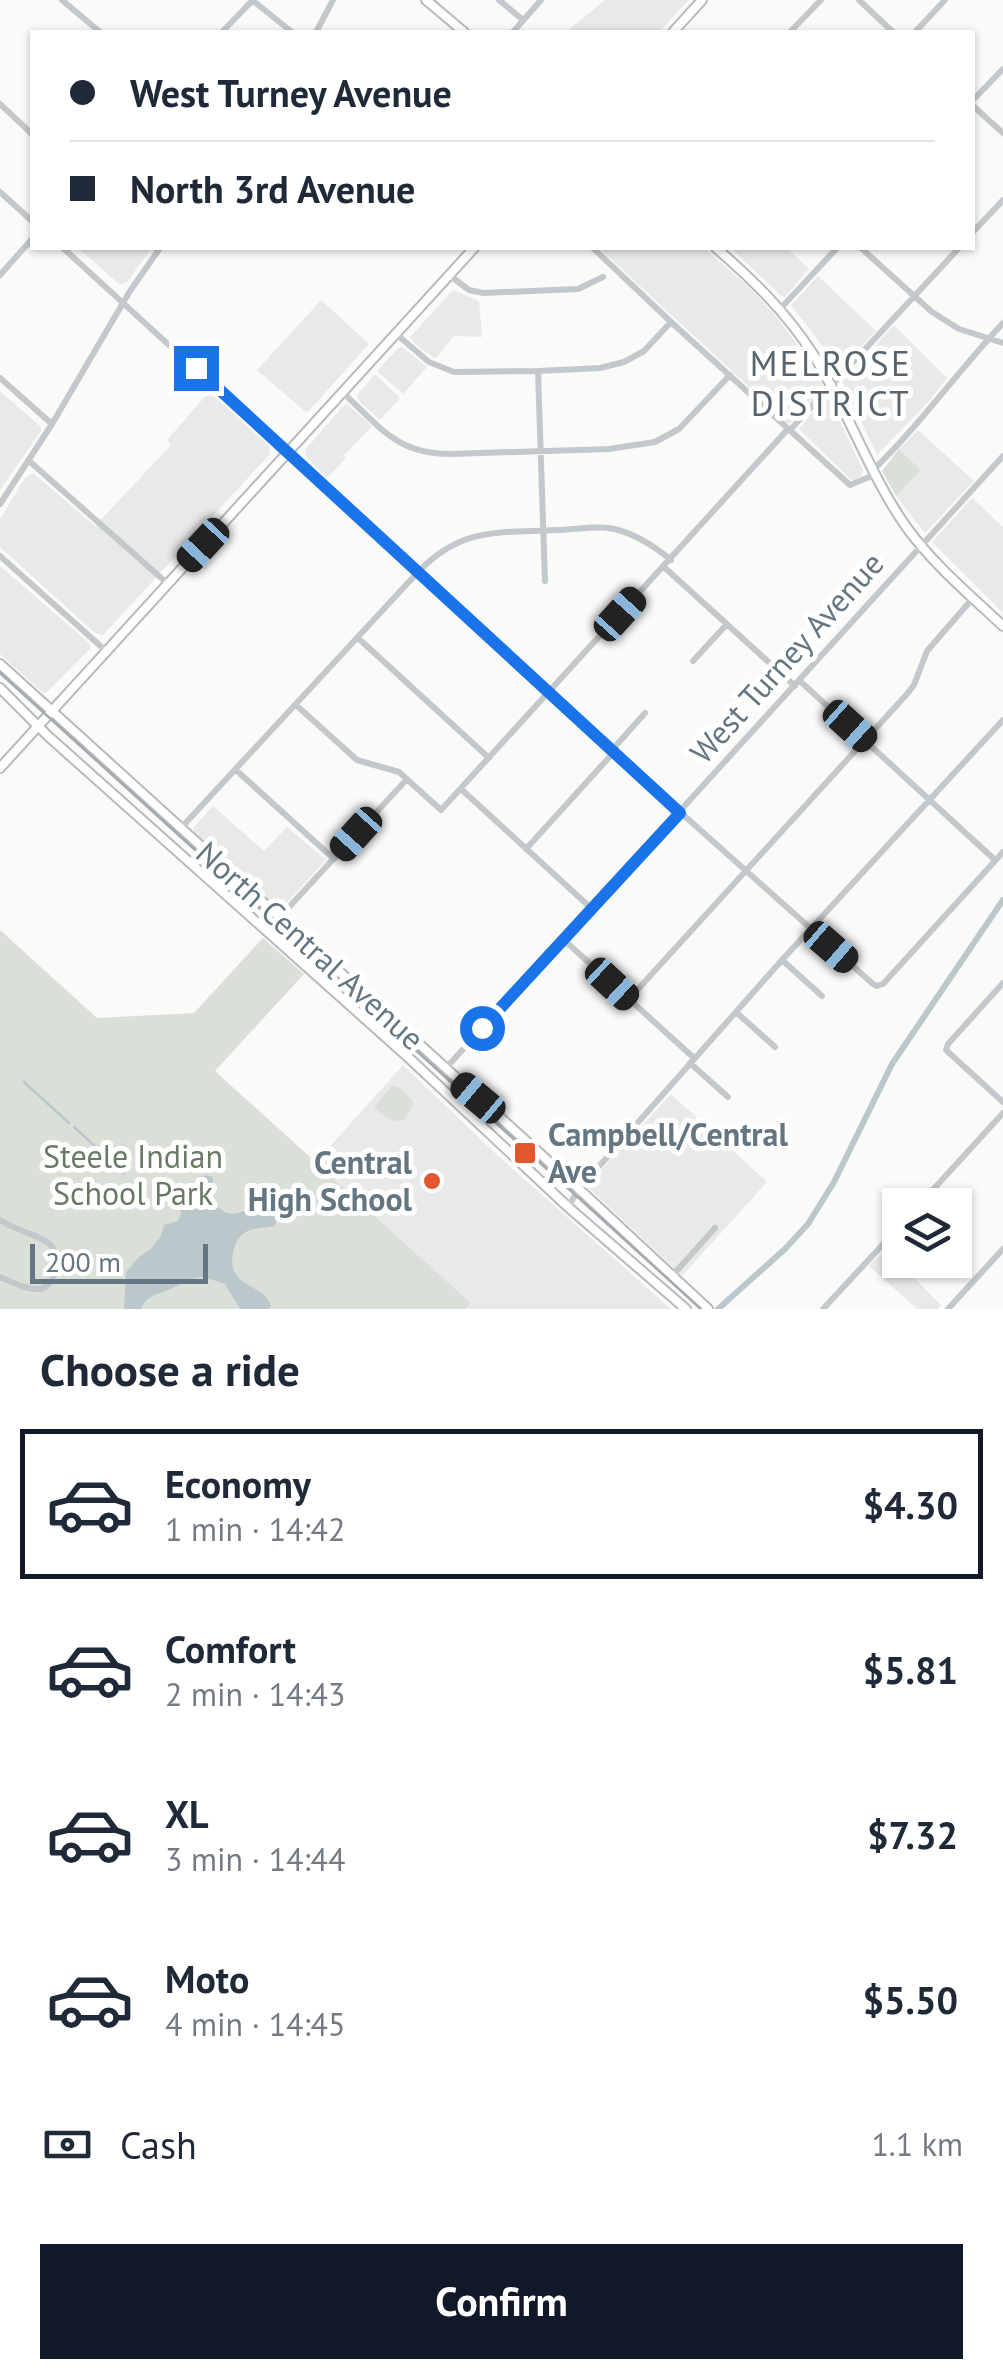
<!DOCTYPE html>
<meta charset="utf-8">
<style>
:root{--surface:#fff;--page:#f2f2f3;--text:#1f2937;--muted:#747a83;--line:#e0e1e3;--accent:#111827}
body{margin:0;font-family:"PT Sans",sans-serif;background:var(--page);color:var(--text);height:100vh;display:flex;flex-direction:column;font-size:38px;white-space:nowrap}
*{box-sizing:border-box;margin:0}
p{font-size:32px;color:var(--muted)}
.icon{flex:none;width:55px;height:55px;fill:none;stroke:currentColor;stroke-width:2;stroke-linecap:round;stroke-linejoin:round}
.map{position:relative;height:1309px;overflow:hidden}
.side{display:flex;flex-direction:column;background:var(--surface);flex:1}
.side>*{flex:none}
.top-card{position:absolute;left:30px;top:30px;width:945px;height:220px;border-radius:0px;box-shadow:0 2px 8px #0004;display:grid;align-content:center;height:220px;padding:0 40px;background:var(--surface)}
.controls{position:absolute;left:882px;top:1188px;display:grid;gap:20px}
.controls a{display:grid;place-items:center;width:90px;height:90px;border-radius:0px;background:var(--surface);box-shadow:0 2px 8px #0004;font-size:50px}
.scale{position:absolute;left:30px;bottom:25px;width:178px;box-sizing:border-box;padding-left:10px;border:5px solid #657683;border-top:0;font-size:28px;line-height:35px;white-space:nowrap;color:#657683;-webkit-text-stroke:8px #fff;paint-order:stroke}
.end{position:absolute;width:45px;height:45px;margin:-22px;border:12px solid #1a73e8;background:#fff;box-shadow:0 0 0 5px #fff}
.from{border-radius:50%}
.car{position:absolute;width:30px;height:60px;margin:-30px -15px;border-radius:12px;box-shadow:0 0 8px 2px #0007;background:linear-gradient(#222 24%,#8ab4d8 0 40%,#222 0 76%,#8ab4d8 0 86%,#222 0)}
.top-card b{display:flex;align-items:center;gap:35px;height:95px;font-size:38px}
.top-card b+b{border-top:2px solid var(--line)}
.top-card i{width:25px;height:25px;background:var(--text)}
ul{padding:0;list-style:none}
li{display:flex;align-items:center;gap:30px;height:150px;margin:0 20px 15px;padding:0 20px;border:5px solid transparent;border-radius:0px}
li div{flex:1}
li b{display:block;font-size:38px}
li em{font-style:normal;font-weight:800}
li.active{border-color:var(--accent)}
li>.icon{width:90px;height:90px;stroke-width:1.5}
h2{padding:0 40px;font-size:45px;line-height:120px}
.pay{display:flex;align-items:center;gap:25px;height:110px;padding:0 40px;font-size:38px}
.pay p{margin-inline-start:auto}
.primary-button{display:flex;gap:20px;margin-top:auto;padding:20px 40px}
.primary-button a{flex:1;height:115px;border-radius:0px;background:var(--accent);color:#fff;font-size:40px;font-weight:800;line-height:115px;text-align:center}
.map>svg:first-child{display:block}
.built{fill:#e8e9e9}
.green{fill:#dadfd7}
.water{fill:#bbc7cb}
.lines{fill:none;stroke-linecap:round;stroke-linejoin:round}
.stream{stroke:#bbc7cb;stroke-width:2.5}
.canal{stroke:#bbc7cb;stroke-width:6}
.major-casing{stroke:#b5babe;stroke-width:12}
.minor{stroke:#c3c8cc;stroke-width:6}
.major{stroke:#fff;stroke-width:8}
.tram{stroke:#a2aab0;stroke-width:2.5}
.route{stroke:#1a73e8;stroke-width:12}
.poi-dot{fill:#e4572e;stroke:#fff;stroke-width:4}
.labels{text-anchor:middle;stroke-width:10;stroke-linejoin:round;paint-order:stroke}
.street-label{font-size:32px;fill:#657683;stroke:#fff}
.poi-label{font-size:32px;font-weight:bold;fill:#657683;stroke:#fff;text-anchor:start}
.park-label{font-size:32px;fill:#687a64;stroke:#fff}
.neighbourhood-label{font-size:35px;letter-spacing:2.5px;fill:#57646e;stroke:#fff}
</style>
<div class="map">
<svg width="1003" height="1309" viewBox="0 0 1003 1309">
<rect width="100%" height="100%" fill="#fafaf8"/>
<path class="built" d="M605 0H689L659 32H566Z
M78 248H152L126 283 119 284Z
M599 248H704L747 285 776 316 802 351 822 384 820 395 789 424Z
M731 248H787L809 269 785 297 780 295Z
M818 276 876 331 836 373 823 347 791 305Z
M453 290 479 301 482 337 454 336 435 359 413 342 410 337Z
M321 300 369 344 307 413 257 370Z
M894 325 947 378 930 400 877 455 842 381Z
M402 347 427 367 403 394 377 371 398 348Z
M375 374 400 398 380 420 359 401 357 395Z
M0 391 41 427V431L0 490Z
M209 392 269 446 270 454 103 635 95 633 0 547V519L25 478 33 473 95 526 171 445 167 440Z
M824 398 830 401 863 470 861 476 854 480 850 479 799 429Z
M346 403 372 426 344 455 346 458 327 478 306 457 305 450Z
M918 430 974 481 925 533 896 496 921 470 899 449Z
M972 498 1003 527V613L932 542Z
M0 566 90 644V649L47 692 43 693 0 654Z
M213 806 264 851 287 827 326 860 280 910H277L195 834 193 828Z
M403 1065 497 1155 671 1309H465L470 1302 316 1162Z
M671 1094 767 1182 682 1276 589 1188V1183Z
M896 1238 900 1242V1260H920L926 1265 914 1278 941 1305 938 1309H917L869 1266Z"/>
<path class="green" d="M899 449 921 470 896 496 882 471Z
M0 930 97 1018 194 1013 263 938 304 974 215 1071 471 1303 465 1309H0Z
M392 1086H397L413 1101C407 1130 390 1124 374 1107Z"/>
<path class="water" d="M204 1175 213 1177V1201C236 1233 250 1191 277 1218L275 1226C255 1230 239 1225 233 1253 226 1288 264 1283 271 1306L269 1309H240L225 1284C193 1272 196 1278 168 1290 155 1295 147 1296 141 1309H124L126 1272 139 1257 152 1248 161 1236 164 1225 178 1221 181 1213 180 1207 196 1194Z"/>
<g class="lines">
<path class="stream" d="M24 1082 69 1123
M74 1127 124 1173"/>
<path class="canal" d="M718 1309 785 1249 808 1224 834 1182 892 1064 1003 900"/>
<g class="major-casing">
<path id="major" d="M426 0 464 32
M673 32 702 0
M716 248C753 280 786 312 813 354 848 410 869 474 907 528 934 565 970 595 1003 626
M0 664 579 1189 708 1309
M0 688 48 736 409 1058 568 1207 686 1309
M0 768 474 248"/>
</g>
<path class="minor" d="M62 0 100 32
M252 0 292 32
M499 0 523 20
M859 0 893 32
M222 32 252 1
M316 32 333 0
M513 32 541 0
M790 32 821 0
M915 32 945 0
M972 101 1003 69
M0 104 32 134
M972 105 1003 133
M0 192 32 221
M972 233 1003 200
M63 248 643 779 873 984 877 986 883 984 1003 852
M593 248 671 322 850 485 874 475
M861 248 932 312 959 329 1003 343
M0 275 32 239
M449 275 469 290 483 293 578 289 603 277
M780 309 837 248
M395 333 429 362 454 372 538 371 600 368 624 362 644 351 671 322
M538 371 545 581
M0 378 52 424
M342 392C379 425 395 454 450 454L609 449 655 442 679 429 730 375
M790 430 959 248
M28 460 168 584
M872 471C920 425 958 371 1003 323
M0 504 52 424 130 291 160 248
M0 556 106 651
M664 567 795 686
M358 638 489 758
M693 661 727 624
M800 681 995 860
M296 705 357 760 399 772 441 810 788 429
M612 750 645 713
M236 770 334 859
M461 789 592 909
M180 829 418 572C462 527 497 533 555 530 572 530 592 526 609 528 633 532 653 545 671 560
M526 849 614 752
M272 935 278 919 407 779
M564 940 694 1058
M782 960 822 996
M1003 983 948 1044 946 1050 1003 1102
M629 999 907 694 914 685 927 651 973 598
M736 1012 775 1047
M690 1063 728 1097
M445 1069 1003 456
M919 1205 1003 1113
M568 1207 579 1189 782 960 1003 720
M0 1220C14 1230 41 1236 50 1244 61 1255 56 1289 38 1289 25 1290 11 1281 0 1277
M672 1276 715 1228
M823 1309 900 1226
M948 1309 1003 1249"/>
<use href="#major" class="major"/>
<path class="tram" d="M0 673 701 1309"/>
</g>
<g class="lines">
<path class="route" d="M196 368 680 813 482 1028"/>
</g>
<g class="poi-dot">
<rect x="513" y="1141" width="24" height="24" rx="5"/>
<circle cx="432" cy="1181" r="10"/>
</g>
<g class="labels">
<g class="street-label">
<text transform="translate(787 658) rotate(-48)" y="11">West Turney Avenue</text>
<text transform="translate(310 946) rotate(42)" y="11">North Central Avenue</text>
</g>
<g class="poi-label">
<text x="548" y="1146">Campbell/Central<tspan x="548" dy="37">Ave</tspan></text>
<text x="412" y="1174" text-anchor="end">Central<tspan x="412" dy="37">High School</tspan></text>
</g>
<g class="park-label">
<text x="133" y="1168">Steele Indian<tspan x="133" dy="37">School Park</tspan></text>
</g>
<g class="neighbourhood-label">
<text x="831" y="376">MELROSE<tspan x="831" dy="40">DISTRICT</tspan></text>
</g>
</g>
</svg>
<div class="controls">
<a><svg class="icon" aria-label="layers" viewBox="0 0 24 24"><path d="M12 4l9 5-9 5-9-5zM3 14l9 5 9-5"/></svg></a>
</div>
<div class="scale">200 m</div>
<i class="end from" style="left:482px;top:1028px"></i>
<i class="end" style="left:196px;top:368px"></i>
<i class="car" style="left:203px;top:545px;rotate:223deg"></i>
<i class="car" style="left:620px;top:614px;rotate:42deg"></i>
<i class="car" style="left:850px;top:726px;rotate:132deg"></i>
<i class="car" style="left:356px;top:834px;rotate:222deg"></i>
<i class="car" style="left:831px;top:947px;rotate:131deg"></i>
<i class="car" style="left:612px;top:984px;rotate:133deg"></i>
<i class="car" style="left:478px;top:1098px;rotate:310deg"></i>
<div class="top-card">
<b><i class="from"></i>West Turney Avenue</b>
<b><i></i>North 3rd Avenue</b>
</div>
</div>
<section class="side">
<h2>Choose a ride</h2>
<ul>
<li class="active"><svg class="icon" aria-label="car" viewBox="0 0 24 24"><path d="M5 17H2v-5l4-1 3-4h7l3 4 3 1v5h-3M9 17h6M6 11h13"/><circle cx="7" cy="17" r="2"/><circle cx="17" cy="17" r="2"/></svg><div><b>Economy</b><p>1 min · 14:42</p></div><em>$4.30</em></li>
<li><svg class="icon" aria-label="car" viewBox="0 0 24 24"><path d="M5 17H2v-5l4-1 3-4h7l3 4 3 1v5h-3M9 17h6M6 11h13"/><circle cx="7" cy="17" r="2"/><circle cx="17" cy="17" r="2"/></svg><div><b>Comfort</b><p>2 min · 14:43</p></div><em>$5.81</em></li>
<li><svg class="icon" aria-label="car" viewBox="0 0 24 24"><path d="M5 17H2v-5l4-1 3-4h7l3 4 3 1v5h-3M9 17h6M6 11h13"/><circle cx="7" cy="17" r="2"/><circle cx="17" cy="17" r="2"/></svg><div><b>XL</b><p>3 min · 14:44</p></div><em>$7.32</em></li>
<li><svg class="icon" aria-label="car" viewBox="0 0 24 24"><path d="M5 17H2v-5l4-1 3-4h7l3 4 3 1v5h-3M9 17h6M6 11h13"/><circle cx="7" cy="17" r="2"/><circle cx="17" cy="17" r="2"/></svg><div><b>Moto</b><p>4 min · 14:45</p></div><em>$5.50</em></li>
</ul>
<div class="pay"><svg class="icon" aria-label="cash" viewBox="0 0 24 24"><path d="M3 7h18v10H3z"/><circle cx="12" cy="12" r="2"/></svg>Cash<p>1.1 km</p></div>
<div class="primary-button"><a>Confirm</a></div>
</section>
